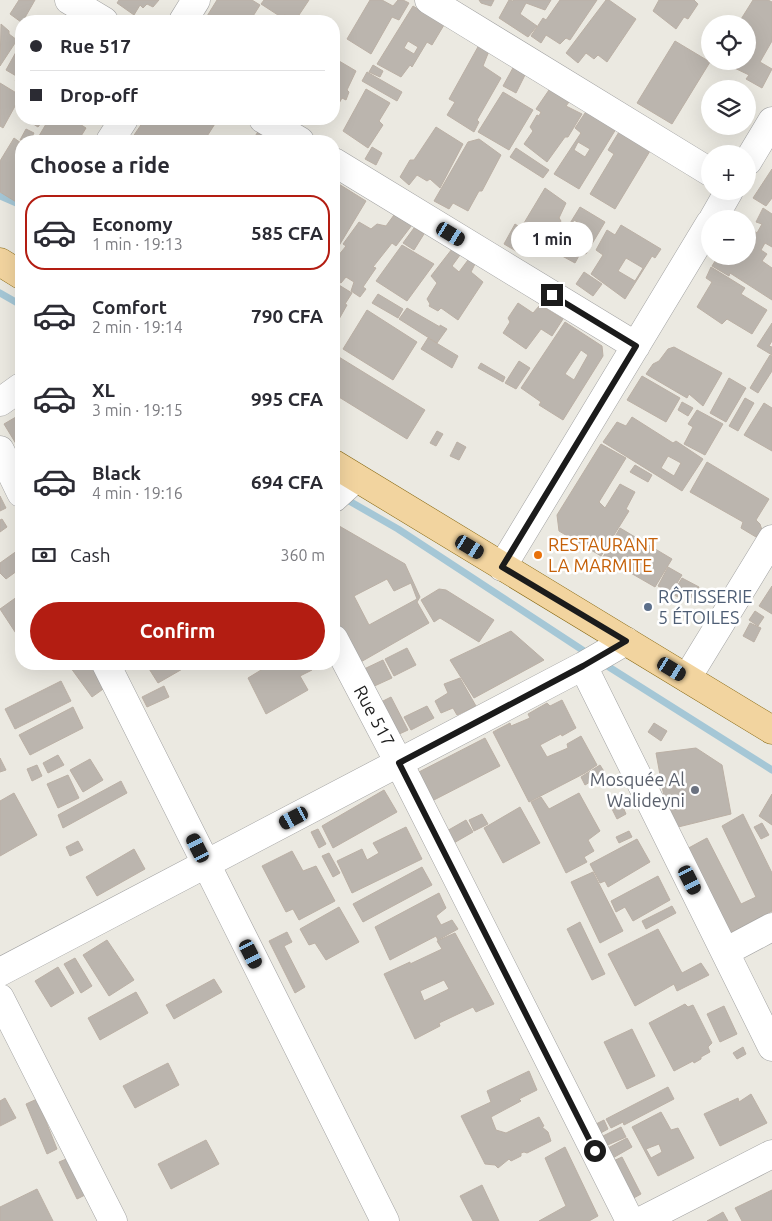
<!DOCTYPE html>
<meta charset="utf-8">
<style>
:root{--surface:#fff;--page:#f7f7f7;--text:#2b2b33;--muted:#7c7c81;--line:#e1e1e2;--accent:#b31d12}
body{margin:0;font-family:Ubuntu,sans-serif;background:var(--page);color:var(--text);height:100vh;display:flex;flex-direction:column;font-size:19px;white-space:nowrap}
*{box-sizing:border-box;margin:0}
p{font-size:16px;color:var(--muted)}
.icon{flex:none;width:28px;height:28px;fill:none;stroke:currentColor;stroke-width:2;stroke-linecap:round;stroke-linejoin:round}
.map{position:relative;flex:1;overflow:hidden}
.side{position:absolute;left:15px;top:135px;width:325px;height:535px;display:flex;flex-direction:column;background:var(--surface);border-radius:20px;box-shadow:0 5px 20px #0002}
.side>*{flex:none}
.banner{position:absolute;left:15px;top:15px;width:325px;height:110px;border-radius:20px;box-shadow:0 5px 20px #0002;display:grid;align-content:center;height:110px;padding:0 15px;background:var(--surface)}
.fabs{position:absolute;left:701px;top:15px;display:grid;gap:10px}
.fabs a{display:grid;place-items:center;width:55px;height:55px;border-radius:50%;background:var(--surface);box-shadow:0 5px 20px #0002;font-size:25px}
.end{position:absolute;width:22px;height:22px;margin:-11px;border:6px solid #1b1b1b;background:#fff;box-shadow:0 0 0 2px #fff}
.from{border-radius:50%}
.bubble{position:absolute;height:35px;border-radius:18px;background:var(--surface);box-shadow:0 5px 20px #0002;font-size:16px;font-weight:600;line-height:35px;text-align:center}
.car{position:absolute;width:15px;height:30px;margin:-15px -8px;border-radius:6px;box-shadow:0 0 4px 1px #0007;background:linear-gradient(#222 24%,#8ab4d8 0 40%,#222 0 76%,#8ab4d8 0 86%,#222 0)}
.banner b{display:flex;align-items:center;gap:18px;height:48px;font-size:19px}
.banner b+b{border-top:1px solid var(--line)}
.banner i{width:12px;height:12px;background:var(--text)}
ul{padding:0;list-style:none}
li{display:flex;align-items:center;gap:15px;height:75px;margin:0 10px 8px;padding:0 5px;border:2px solid transparent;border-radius:20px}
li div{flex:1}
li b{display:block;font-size:19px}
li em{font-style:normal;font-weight:600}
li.active{border-color:var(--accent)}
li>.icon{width:45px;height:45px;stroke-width:1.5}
h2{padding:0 15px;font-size:22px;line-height:60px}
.pay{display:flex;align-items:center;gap:12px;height:55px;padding:0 15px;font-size:19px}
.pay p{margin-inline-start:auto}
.primary-button{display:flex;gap:10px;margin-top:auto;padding:10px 15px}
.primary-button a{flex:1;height:58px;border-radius:30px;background:var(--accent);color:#fff;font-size:20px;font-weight:600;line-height:58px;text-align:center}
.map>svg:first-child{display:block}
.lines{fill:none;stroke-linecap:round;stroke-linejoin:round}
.stream{stroke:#a5c7d6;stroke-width:7}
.building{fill:#bbb5ae;stroke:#bbb0a5;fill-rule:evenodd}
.minor-casing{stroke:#a2a2a2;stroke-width:29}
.major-casing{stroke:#84650d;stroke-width:29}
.minor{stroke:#fff;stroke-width:28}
.major{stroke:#f2d49f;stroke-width:28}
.route{stroke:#1b1b1b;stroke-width:6}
.food-dot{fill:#e8710a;stroke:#fff;stroke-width:2}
.service-dot{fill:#5c6f8a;stroke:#fff;stroke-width:2}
.worship-dot{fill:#6b7280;stroke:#fff;stroke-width:2}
.labels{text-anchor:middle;stroke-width:5;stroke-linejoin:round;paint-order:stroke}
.food-label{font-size:18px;fill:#c56008;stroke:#fff;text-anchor:start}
.service-label{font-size:18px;fill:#4e5e75;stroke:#fff;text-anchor:start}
.street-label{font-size:18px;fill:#1b1b1b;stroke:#fff}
.worship-label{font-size:18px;fill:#5b616d;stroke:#fff;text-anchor:end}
</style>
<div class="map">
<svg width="772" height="1221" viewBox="0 0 772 1221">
<rect width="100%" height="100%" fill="#ebe9e1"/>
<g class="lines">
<path class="stream" d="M0 196 21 205
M0 293 21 305
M344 498 398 529 590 655
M601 662 772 770"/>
</g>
<path class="building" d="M19 0H35L23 21 21 22 10 14Z
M119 0H159L153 7 147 4 143 8 140 5 134 15 117 3Z
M217 0H252L260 5 250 21H204Z
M264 0H309L295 21 285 15 281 17 261 4Z
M370 0H382L393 6 398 0H403L409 3 399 20 392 17 371 54 347 39Z
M479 0H494L491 6 481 3Z
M509 0 513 1 514 0H551L545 10 526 3 520 14 537 26 528 37 499 18Z
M560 0H597L570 40 566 38 560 44 546 35 541 43 531 36 543 18 546 20Z
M606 0H609L636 19 607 62 598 55 594 59 586 53 578 63 566 53Z
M659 0H694L698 4 688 19 684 17 676 29 653 11Z
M753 0H768L772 2V41L760 62 772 69 762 88 746 79 749 75 720 61H748V24H738Z
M413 6 444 25 432 45 427 42 412 67 410 65 401 77 377 64ZM408 41 418 47 414 54 404 48Z
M1 24 9 31V34L17 40 0 66Z
M675 41 710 62 672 124 637 103Z
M21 43V84L15 81 18 77 6 70Z
M479 45 489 51 483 66 501 78 477 120 479 122 474 132 447 115 455 102 449 99Z
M334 58 356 71 347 90 349 92 346 100 342 98 334 112Z
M373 65 383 71 380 77 369 72Z
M514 66 526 73 516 93 503 86Z
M367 72 402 92 397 101 362 81Z
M0 83 18 94 20 97 3 128 0 126Z
M366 89 390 103 379 121 383 125 368 148 343 131Z
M549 90 569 102 566 106 582 114 568 137H565L547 162 524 144 533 131 530 127 537 115 539 116 541 112 536 109Z
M503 92 533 110 509 150 478 132Z
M587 110 616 129 579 189 554 174 581 133 575 128ZM578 142 590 149 585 157 574 150Z
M32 119H44L38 127 30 122Z
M49 119H72L86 128 78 141H36Z
M145 119H218L204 141H130Z
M261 127 282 141H252Z
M436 127 463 144 440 188 430 179 427 181 417 175 409 185 400 177 410 160H414Z
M622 127 653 146 615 209 590 194 614 154 608 150Z
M26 129 34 133 30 141 20 140Z
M14 138 21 143V205L0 192V161Z
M479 139 501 155 482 191H479L468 211 453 203 449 209 434 201 468 142Z
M372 147 382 153 376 165 365 159Z
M516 148 549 170 543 178 510 157Z
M772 169V198L766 206 753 198Z
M334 181 366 201 334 254Z
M545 188 566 203 559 218 561 221 557 228 559 229 546 250 539 246 536 251 527 246 521 254 504 244 515 224 521 228Z
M580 207 605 222 586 254 581 252 575 263 553 251ZM574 220 587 228 583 235 570 227Z
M763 208 772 214V247L765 243 761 250 767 254 762 261 772 268V300L730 273 729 276 712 266 717 258 726 264 730 256H748V227L757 233 762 224 756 222Z
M394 215 412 225 396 246 392 243 373 267 376 268 363 287 366 289 360 297 351 291 354 282 346 277 341 283 334 279V261L346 246 343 244 359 222 371 229 377 224 386 226Z
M621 225 661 249 655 258 652 256 625 299 591 274 603 255 596 250 607 230 615 235ZM626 258 643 268 635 281 618 271Z
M414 228 424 234 414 250 403 243Z
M402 245 434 264 407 301 376 281Z
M452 249 460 255 452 266 459 272 468 260 475 264 471 272 483 282 458 320 441 308 438 311 429 306 430 304 427 299 437 283 431 276Z
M711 267 745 288 741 294 767 310 752 334 727 319 722 324 697 307 712 282 706 278Z
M584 272 602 284 593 296 576 284Z
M334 282 352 293 345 304 347 305 334 328V321L338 314 334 312Z
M378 294 403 309 398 318 372 303Z
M518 303 533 313 540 305 563 319 552 336 541 329 526 349 503 333 510 322 508 318Z
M407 308 440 327V325L447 329 437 343 399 319Z
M367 310 417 342 393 380 343 349Z
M565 322 602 346 603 356 563 420 539 405 541 402 521 388ZM581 350 588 355 574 380 565 374Z
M772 323V341L769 346 772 347V355L757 346Z
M428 338 458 356 452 368 421 349Z
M674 347 722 373 703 406 689 394 687 398 646 374 653 364 659 361 668 349Z
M334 354 425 410 407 439 334 394Z
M770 355 772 356V371L758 393 750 388Z
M519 361 530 368 516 389 505 383Z
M481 363 505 377 503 382 478 368Z
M642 376 680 398 666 422 627 400Z
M729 378 746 388 726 422 710 413Z
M745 398 754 403 738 431 729 426Z
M682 402 693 408 688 416 678 410Z
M764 403 772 408V451L744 435Z
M697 410 723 424 705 455 684 444 693 427 688 424Z
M21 414V452L4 424Z
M632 417 673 443 676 441 703 459 682 491 603 442 617 422 626 426ZM668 456 681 463 674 476 661 468Z
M437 431 443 434 436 446 430 443Z
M457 442 466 447 459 460 450 456Z
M601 444 626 458 599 502 605 508 620 484 635 492 626 509 629 511 601 556 559 531 557 515Z
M707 462 769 499 756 520 760 524 762 530 756 537 741 528 743 522 690 492Z
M635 465 652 475 648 482 630 472Z
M0 496 6 508 0 511Z
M2 519 7 527 0 532V520Z
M334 523 405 564 420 597 417 602 429 623 359 663 334 614ZM387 579 394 591 411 583 417 599 369 625 354 596Z
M620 528 672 559 655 587 603 557Z
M21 548V568L6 579 0 573V563Z
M668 567 682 575 671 593 658 586Z
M682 578 699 587 693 598 682 592 678 597 672 594Z
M772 586V614L759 606Z
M439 589 446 590 494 620 479 642 440 618 434 622 421 600Z
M21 594V641L0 609Z
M755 611 764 617 758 626 749 620Z
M750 623 761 628 754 642 743 636Z
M511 631 544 660 474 698 450 660Z
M407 648 416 665 394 676 385 659Z
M383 660 392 678 370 688 362 670Z
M68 664H89L106 687 92 697Z
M146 664H191L158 683Z
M264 664H309L312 670 300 676 308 690 266 714 248 678 266 667Z
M460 678 476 706 457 715 453 708 441 713 435 701 448 693 444 684Z
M61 681 71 701 15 729 5 709Z
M164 686 169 697 147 707 142 697Z
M391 697 408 730 395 736 379 703Z
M562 700 576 728 562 736 561 734 540 745 547 757 568 748 567 744 581 736 597 765 585 773 529 802 493 732 510 723 511 726 530 718 528 714 547 703 550 706Z
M427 706 434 718 411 730 404 717Z
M73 707 83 728 30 755 19 735Z
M654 723 667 731 661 741 648 732Z
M485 738 500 766 430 802 415 774Z
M696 748 722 765 731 814 670 829 656 753Z
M58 755 64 765 48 773 43 763Z
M0 758 6 770 0 772Z
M90 759 103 780 83 792 70 770Z
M37 765 42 776 32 781 27 769Z
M600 765 605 773 585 785 581 777Z
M68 775 79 798 58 808 47 784Z
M121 781 127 793 63 828 58 815Z
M384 790 397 812 333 848 322 826Z
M14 793 37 835 0 856V801Z
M579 793 600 831 588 840 594 851 584 857 587 862 566 873 531 802 541 797 549 809Z
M772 794V825L759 816Z
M619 798 626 814 617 819 609 803Z
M520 807 540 843 503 863 484 828Z
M482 814 488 824 474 831 469 820Z
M743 814 772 873V911L726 935 683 851 707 838 741 904 756 897 722 826Z
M466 820 473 832 452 844 445 832Z
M762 823 769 835 761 839 754 827Z
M406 827 422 859 352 893 337 861 362 849 367 860 379 853 373 843Z
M318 829 326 844 319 848 311 832Z
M629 831 632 837 619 843 616 837Z
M637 839 650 862 608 887 605 881 600 883 590 864Z
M78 841 83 850 70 856 66 847Z
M134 849 145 869 97 896 86 877Z
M292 851 303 871 316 866 335 901 299 920 293 909 286 912 262 866Z
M329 853 340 873 333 877 322 856Z
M422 867 432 885 363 922 353 904Z
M593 872 623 931 600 943 571 882Z
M658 876 670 900 633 921 625 907 616 912 611 901Z
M439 893 446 908 436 916 441 925 452 920 458 929 438 940 436 936 390 960 375 927Z
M672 906 676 913 646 929 642 921Z
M339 907 359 942 326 960 315 943 309 945 300 929Z
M580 922 605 974 592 980 567 929Z
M658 929 682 973 701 963 709 975 677 991 674 984 635 1006 608 954Z
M287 932 292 942 284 946 305 987 295 993 269 941Z
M455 933 494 1004 476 1012 473 1007 439 1023 440 1026 415 1039 384 974 410 962V964L442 949 437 941ZM444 980 449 989 424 1001 420 991Z
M107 940 134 980 109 996 83 955Z
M75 958 92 986 81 993 64 964Z
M58 967 74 993 51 1007 35 981Z
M214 979 222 992 174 1019 166 1005Z
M136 992 148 1013 100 1040 88 1018Z
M685 1004 688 1007 693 1005 712 1043 708 1047 710 1052 701 1057V1059L694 1063 693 1061 674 1071 649 1023Z
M724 1006 737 1034 720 1042 707 1014Z
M632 1029 655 1076 627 1089 604 1042Z
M743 1047 746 1054 737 1059 733 1053Z
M168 1063 179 1085 135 1108 123 1086Z
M529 1071 537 1090 519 1099 521 1101 491 1117 496 1130 506 1133 539 1117 544 1126 542 1127 548 1132 551 1141 527 1153 524 1152 521 1153V1156L511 1161 509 1159 498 1168 495 1165 485 1164 461 1116 491 1102 487 1091Z
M668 1087 674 1099 624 1125 623 1122 611 1128 606 1119Z
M751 1094 767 1123 720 1146 704 1114 738 1098 739 1102Z
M5 1098 16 1118 0 1126V1101Z
M37 1099 57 1149 47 1154 26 1104Z
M661 1112 671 1130 678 1128 694 1158 658 1176 632 1127ZM659 1144 662 1152 651 1158 646 1149Z
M604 1120 608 1129 597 1135 592 1126Z
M621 1127 626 1137 603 1147 599 1138Z
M627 1138 632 1147 611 1159 606 1149Z
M206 1140 219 1164 171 1189 158 1164Z
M565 1147 598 1216 589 1221H539L566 1206 545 1158Z
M71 1157 89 1193 77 1199 59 1162Z
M622 1157 641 1194 630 1200 611 1162Z
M482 1185 499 1221H473L460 1196Z
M37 1189 53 1221H0V1207Z
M772 1190V1221H742L735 1208Z
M723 1212 728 1221H707Z"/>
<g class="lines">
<g class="minor-casing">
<path id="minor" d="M69 0 104 21
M429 0 710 172
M183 21 196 0
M263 119 300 141
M110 141 124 119
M748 161 772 121
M334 162 636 346
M713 219 729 191
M0 402 21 387
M0 450 21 493
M334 498 356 478
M502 567 710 223
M334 639 399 763 630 1221
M106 664 385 1221
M583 666 772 1047
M687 678 772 539
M725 952 772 927
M0 972 583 666 626 641
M0 998 113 1221
M641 1221 772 1154"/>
</g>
<g class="major-casing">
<path id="major" d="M0 262 21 275
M334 464 772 730"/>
</g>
<use href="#minor" class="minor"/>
<use href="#major" class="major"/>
</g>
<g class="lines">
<path class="route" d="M552 295 636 346 502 567 626 641 583 666 399 763 595 1151"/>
</g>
<circle class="food-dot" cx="538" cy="555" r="5"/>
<circle class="service-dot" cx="648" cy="607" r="5"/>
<circle class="worship-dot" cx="695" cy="790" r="5"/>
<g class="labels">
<g class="food-label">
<text x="548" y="551">RESTAURANT<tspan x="548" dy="21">LA MARMITE</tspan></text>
</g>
<g class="service-label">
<text x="658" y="603">RÔTISSERIE<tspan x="658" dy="21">5 ÉTOILES</tspan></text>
</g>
<g class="street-label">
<text transform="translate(374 716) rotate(62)" y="6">Rue 517</text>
</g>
<g class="worship-label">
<text x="685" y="786">Mosquée Al<tspan x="685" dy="21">Walideyni</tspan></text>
</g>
</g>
</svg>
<div class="fabs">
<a><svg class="icon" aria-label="locate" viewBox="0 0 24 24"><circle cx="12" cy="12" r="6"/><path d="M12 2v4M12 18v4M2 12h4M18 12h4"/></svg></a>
<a><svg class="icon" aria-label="layers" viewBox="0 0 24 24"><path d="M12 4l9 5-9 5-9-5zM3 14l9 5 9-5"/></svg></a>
<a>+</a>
<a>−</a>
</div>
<i class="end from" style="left:595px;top:1151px"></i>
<i class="end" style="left:552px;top:295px"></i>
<div class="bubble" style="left:511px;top:222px;width:82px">1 min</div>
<i class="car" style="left:451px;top:234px;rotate:121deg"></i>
<i class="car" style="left:470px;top:547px;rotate:121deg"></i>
<i class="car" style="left:672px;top:669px;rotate:121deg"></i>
<i class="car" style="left:294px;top:818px;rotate:242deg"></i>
<i class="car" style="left:198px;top:848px;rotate:333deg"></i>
<i class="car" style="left:690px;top:880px;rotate:153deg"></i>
<i class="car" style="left:251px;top:954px;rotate:153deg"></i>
<div class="banner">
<b><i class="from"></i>Rue 517</b>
<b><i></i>Drop-off</b>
</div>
<section class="side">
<h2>Choose a ride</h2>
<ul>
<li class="active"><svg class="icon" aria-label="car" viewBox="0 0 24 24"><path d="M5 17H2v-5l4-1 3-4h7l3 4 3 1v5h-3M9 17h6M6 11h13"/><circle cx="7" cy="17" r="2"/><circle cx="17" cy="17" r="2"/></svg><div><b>Economy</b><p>1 min · 19:13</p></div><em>585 CFA</em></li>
<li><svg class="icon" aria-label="car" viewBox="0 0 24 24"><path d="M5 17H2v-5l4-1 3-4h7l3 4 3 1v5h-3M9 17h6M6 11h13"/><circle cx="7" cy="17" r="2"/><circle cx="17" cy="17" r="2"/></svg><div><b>Comfort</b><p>2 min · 19:14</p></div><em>790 CFA</em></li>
<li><svg class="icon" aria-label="car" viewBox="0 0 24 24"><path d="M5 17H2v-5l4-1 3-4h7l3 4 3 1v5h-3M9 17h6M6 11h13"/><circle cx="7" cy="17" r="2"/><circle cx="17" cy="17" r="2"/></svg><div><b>XL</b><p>3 min · 19:15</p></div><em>995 CFA</em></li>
<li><svg class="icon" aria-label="car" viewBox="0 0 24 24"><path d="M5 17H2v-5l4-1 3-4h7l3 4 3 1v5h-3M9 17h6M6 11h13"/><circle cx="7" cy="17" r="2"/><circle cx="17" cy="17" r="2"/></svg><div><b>Black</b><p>4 min · 19:16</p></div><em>694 CFA</em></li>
</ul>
<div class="pay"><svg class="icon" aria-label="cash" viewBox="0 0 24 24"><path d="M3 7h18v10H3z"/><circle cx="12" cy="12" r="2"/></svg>Cash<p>360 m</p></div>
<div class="primary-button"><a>Confirm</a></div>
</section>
</div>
